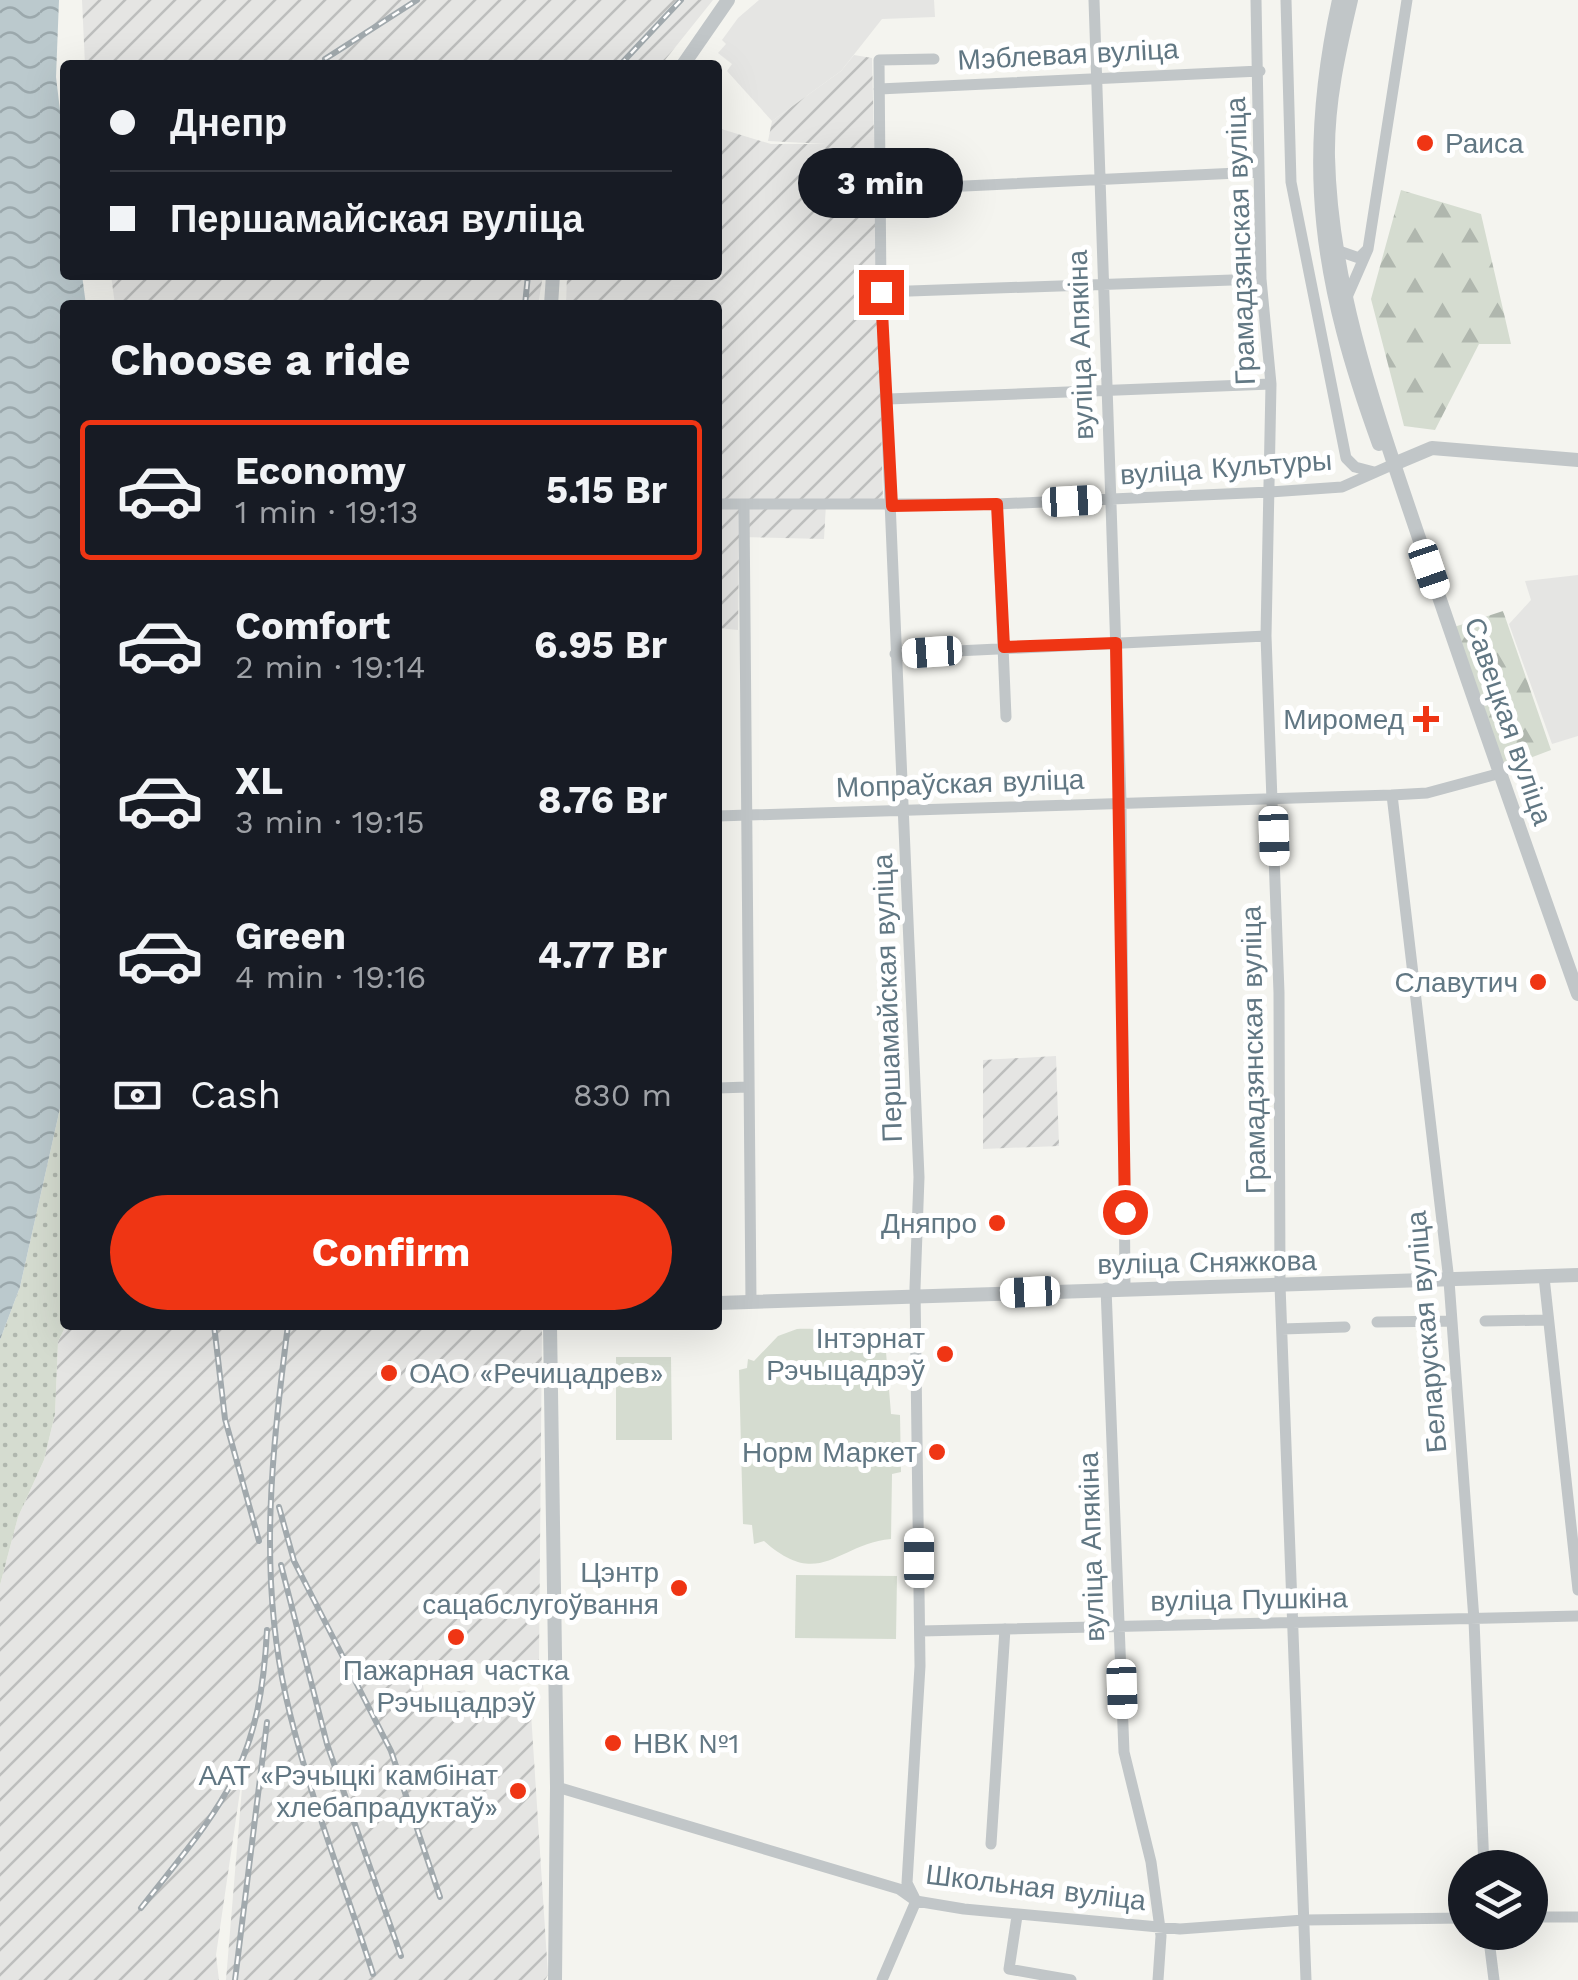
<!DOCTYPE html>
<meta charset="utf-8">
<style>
:root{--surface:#171b24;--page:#242831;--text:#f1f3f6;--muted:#9ea1a6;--line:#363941;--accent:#ef3514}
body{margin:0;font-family:"Work Sans",sans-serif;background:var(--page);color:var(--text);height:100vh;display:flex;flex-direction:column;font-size:38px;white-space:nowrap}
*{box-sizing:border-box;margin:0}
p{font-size:32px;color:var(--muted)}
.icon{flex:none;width:55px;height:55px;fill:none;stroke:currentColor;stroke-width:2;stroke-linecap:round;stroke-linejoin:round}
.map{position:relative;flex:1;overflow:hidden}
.sheet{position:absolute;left:60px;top:300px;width:662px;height:1030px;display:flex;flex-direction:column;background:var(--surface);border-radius:10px;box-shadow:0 10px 40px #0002}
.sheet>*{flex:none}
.hud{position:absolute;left:60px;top:60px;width:662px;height:220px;border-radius:10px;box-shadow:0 10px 40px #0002;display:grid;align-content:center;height:220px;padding:0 50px;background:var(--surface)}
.fabs{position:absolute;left:1448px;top:1850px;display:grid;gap:20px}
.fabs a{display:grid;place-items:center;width:100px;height:100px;border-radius:50%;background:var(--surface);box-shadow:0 10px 40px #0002;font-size:50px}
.end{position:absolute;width:45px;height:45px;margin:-22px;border:12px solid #ef3514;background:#fff;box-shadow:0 0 0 5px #fff}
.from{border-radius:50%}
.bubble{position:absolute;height:70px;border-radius:35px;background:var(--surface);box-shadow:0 10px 40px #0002;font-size:32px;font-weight:700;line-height:70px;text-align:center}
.car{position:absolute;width:30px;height:60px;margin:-30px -15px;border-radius:12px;box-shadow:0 0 8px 2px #0007;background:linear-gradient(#fff 24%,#345 0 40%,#fff 0 76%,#345 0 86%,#fff 0)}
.hud b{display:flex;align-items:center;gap:35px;height:95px;font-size:38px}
.hud b+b{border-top:2px solid var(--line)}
.hud i{width:25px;height:25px;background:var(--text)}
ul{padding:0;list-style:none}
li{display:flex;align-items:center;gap:30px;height:140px;margin:0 20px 15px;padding:0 30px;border:5px solid transparent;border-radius:10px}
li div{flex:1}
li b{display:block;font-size:38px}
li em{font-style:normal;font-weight:700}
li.on{border-color:var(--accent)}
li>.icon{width:90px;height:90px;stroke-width:1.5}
h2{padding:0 50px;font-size:45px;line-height:120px}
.pay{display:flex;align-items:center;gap:25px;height:110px;padding:0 50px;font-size:38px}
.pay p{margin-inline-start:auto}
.primary-button{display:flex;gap:20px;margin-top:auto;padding:20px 50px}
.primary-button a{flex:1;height:115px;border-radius:60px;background:var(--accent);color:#fff;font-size:40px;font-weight:700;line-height:115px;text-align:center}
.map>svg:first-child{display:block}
.built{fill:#e5e5e3}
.industrial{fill:url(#industrial-furrows)}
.grass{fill:url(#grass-dots)}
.forest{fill:url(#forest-firs)}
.pitch{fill:#d5dcd0}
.water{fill:url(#water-waves)}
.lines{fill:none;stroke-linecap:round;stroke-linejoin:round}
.minor{stroke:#c1c6c8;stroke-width:11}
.tertiary{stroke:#c1c6c8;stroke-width:14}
.rail-casing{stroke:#a1a9ad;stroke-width:6}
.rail{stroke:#fff;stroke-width:2.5;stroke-dasharray:8;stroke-linecap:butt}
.route{stroke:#ef3514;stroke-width:12}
.poi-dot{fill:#ef3514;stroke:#fff;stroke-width:4}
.labels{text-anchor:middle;stroke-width:10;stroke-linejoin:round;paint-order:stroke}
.street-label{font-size:28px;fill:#617783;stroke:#fff}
.poi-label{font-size:28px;fill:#617783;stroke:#fff;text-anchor:end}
</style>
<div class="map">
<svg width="1578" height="1980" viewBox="0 0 1578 1980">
<defs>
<pattern id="industrial-furrows" width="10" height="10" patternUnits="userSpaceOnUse" patternTransform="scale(2.5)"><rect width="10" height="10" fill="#e5e5e3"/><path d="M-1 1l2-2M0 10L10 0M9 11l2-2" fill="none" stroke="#bdbebd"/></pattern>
<pattern id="grass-dots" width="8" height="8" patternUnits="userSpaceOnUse" patternTransform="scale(2.5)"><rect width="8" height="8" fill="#d5dcd0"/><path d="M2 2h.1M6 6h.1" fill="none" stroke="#b0b7ae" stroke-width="1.8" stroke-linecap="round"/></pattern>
<pattern id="forest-firs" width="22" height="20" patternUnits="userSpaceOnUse" patternTransform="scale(2.5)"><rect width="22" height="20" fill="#d5dcd0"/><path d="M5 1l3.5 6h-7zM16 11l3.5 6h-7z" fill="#b0b7ae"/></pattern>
<pattern id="water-waves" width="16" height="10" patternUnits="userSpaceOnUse" patternTransform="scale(2.5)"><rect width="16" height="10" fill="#bbc9cd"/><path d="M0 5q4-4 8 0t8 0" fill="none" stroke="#9ba8ac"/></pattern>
</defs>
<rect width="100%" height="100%" fill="#f4f4ef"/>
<path class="built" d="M759 0H934L935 17 882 19 841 71 772 121 727 71 732 64 718 53 726 44 722 40 738 18Z
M1578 575V736L1552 744 1509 624 1531 600 1525 581Z"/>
<path class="industrial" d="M82 0H713L661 65H85Z
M854 55 872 58 883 501 826 504 824 539 739 537 738 630 718 628V305H566L567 275H718V128L771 144H826L768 141 772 121 841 71Z
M111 275H543L538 305H115Z
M1056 1056 1059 1146 983 1149V1060Z
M66 1325H542L539 1661 420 1666 425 1698 465 1690 468 1700 530 1698 548 1975 545 1980H226L244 1764 216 1955 219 1980H0V1585L18 1517 44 1460 55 1414 58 1342Z"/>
<path class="grass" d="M65 1086 66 1325 58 1342 55 1414 44 1460 18 1517 0 1585V1340L20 1287Z"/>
<path class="forest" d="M1401 190 1481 214 1511 344H1479L1435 430 1404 426 1371 299Z
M1503 611 1551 750 1501 769 1451 628Z"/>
<path class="pitch" d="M797 1329C826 1328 845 1332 864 1354L886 1352 891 1414 900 1415 901 1472 892 1474 891 1539C837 1544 820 1591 764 1541L754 1544 752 1525 743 1524 739 1370 747 1368 748 1359 754 1361 778 1336Z
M616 1357H671L672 1440H616Z
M796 1575 897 1576 896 1639 795 1638Z"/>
<path class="water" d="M0 0H59L56 77 65 152V275H82L86 305H65V1086L20 1287 0 1340Z"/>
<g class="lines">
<path class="minor" d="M1094 0 1121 801 1125 1287
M1256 0 1261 279 1271 384 1266 636 1279 993 1280 1285 1306 1980
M1286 0 1291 182 1346 458 1355 467 1374 472
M879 89 1260 71
M880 190 1259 172
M1336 250 1359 258 1368 249
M881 292 1261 279
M1347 297 1368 249 1407 0
M888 399 1271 384
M718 504H997L1270 492 1342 487 1394 464
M997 504 1006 717
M744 506 751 1302
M895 654 1266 636
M1392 795 1449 1281 1474 1620 1484 1868
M718 816 1392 795 1427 793 1501 773
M718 1088 748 1087
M1544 1277 1578 1590
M1106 1288 1124 1752 1151 1862 1161 1936 1158 1980
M1485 1321 1548 1320
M1377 1322 1452 1321
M1282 1329 1345 1327
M921 1631 1578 1616
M557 1787 899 1889 916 1901 964 1909 1180 1929 1304 1920 1465 1918
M991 1844 1005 1629
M1017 1916 1009 1969 1071 1980
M1530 1917H1578
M1488 1932 1494 1980
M882 1980 916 1901 907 1883 920 1666 915 1288 919 1177 881 292 879 60 934 59"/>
<path class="tertiary" d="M1339 0C1302 167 1321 285 1379 444
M1351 0C1339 51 1327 103 1328 157 1331 290 1379 419 1421 544 1472 695 1525 844 1578 994
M683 65 728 0
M551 305 553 275
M1394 464 1432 448 1578 460
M718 1303 1578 1275
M550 1325 557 1787 555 1980"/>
<g class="rail-casing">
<path id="rail" d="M325 59 417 0
M620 65 681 0
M525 305 528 275
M214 1325 225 1419 259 1541
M288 1325C272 1450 258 1572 286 1697 307 1790 344 1883 373 1974
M279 1507 294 1561 391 1751 440 1897
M281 1565 327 1744 401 1956
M141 1908C222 1805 260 1768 267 1630
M235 1980 267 1722"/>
</g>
<use href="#rail" class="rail"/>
</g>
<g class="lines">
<path class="route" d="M881 292 892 506 997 504 1004 647 1116 643 1125 1212"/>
</g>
<g class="poi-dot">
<circle cx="1425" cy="143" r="10"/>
<path d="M1421 704h10v10h10v10h-10v10h-10v-10h-10v-10h10z"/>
<circle cx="1538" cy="982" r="10"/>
<circle cx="997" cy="1223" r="10"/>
<circle cx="945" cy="1354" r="10"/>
<circle cx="389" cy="1373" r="10"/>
<circle cx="937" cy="1452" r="10"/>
<circle cx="679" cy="1588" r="10"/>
<circle cx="456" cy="1637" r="10"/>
<circle cx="613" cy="1743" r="10"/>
<circle cx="518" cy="1791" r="10"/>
</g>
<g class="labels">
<g class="street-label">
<text transform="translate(1068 54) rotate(-3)" y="10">Мэблевая вуліца</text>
<text transform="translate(1240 241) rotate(-92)" y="10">Грамадзянская вуліца</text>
<text transform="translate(1080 345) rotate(-92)" y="10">вуліца Апякіна</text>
<text transform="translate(1226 467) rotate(-4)" y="10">вуліца Культуры</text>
<text transform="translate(1509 721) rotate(71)" y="10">Савецкая вуліца</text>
<text transform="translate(960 783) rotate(-2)" y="10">Мопраўская вуліца</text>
<text transform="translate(887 998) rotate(-92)" y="10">Першамайская вуліца</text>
<text transform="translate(1253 1050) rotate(-91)" y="10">Грамадзянская вуліца</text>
<text transform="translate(1207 1262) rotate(-1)" y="10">вуліца Сняжкова</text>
<text transform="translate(1426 1332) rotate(-95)" y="10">Беларуская вуліца</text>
<text transform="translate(1091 1547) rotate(-92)" y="10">вуліца Апякіна</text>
<text transform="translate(1249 1599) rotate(-1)" y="10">вуліца Пушкіна</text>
<text transform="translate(1036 1887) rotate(7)" y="10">Школьная вуліца</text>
</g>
<g class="poi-label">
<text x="1445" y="153" text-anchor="start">Раиса</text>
<text x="1404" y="729">Миромед</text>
<text x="1518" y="992">Славутич</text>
<text x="977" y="1233">Дняпро</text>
<text x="925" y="1348">Інтэрнат<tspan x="925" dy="32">Рэчыцадрэў</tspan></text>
<text x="409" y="1383" text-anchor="start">ОАО «Речицадрев»</text>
<text x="917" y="1462">Норм Маркет</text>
<text x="659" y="1582">Цэнтр<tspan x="659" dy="32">сацабслугоўвання</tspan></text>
<text x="456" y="1680" text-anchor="middle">Пажарная частка<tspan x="456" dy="32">Рэчыцадрэў</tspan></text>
<text x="633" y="1753" text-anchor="start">НВК №1</text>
<text x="498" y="1785">ААТ «Рэчыцкі камбінат<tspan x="498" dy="32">хлебапрадуктаў»</tspan></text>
</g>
</g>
</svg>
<div class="fabs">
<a><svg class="icon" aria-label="layers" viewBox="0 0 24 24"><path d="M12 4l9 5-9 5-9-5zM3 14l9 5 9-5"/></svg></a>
</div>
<i class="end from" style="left:1125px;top:1212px"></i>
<i class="end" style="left:881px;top:292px"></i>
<div class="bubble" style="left:798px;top:148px;width:165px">3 min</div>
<i class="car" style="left:1072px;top:501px;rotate:87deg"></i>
<i class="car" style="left:1429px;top:569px;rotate:161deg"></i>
<i class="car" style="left:932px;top:652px;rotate:266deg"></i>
<i class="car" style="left:1274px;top:836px;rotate:178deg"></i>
<i class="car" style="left:1030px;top:1292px;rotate:267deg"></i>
<i class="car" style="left:919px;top:1558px;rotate:0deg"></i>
<i class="car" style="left:1122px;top:1689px;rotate:178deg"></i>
<div class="hud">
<b><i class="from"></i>Днепр</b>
<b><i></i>Першамайская вуліца</b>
</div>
<section class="sheet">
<h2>Choose a ride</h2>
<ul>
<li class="on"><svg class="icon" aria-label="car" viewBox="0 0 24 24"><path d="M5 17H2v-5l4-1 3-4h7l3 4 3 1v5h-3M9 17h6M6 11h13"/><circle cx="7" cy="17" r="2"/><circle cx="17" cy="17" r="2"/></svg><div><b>Economy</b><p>1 min · 19:13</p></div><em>5.15 Br</em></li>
<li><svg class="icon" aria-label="car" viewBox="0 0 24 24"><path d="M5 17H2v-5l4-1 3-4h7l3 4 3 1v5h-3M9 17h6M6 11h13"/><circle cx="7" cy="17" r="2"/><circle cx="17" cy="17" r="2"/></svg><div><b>Comfort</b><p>2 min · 19:14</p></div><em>6.95 Br</em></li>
<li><svg class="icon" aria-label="car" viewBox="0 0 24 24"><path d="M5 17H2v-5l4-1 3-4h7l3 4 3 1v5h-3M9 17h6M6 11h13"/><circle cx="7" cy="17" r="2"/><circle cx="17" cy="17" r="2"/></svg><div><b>XL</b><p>3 min · 19:15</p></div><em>8.76 Br</em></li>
<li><svg class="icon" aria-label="car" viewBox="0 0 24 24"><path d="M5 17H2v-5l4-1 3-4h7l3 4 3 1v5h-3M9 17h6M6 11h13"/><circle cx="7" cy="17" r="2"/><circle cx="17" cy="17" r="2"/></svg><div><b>Green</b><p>4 min · 19:16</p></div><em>4.77 Br</em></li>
</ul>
<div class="pay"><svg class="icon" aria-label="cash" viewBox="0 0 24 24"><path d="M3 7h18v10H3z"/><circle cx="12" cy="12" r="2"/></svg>Cash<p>830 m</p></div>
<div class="primary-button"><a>Confirm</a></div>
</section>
</div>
